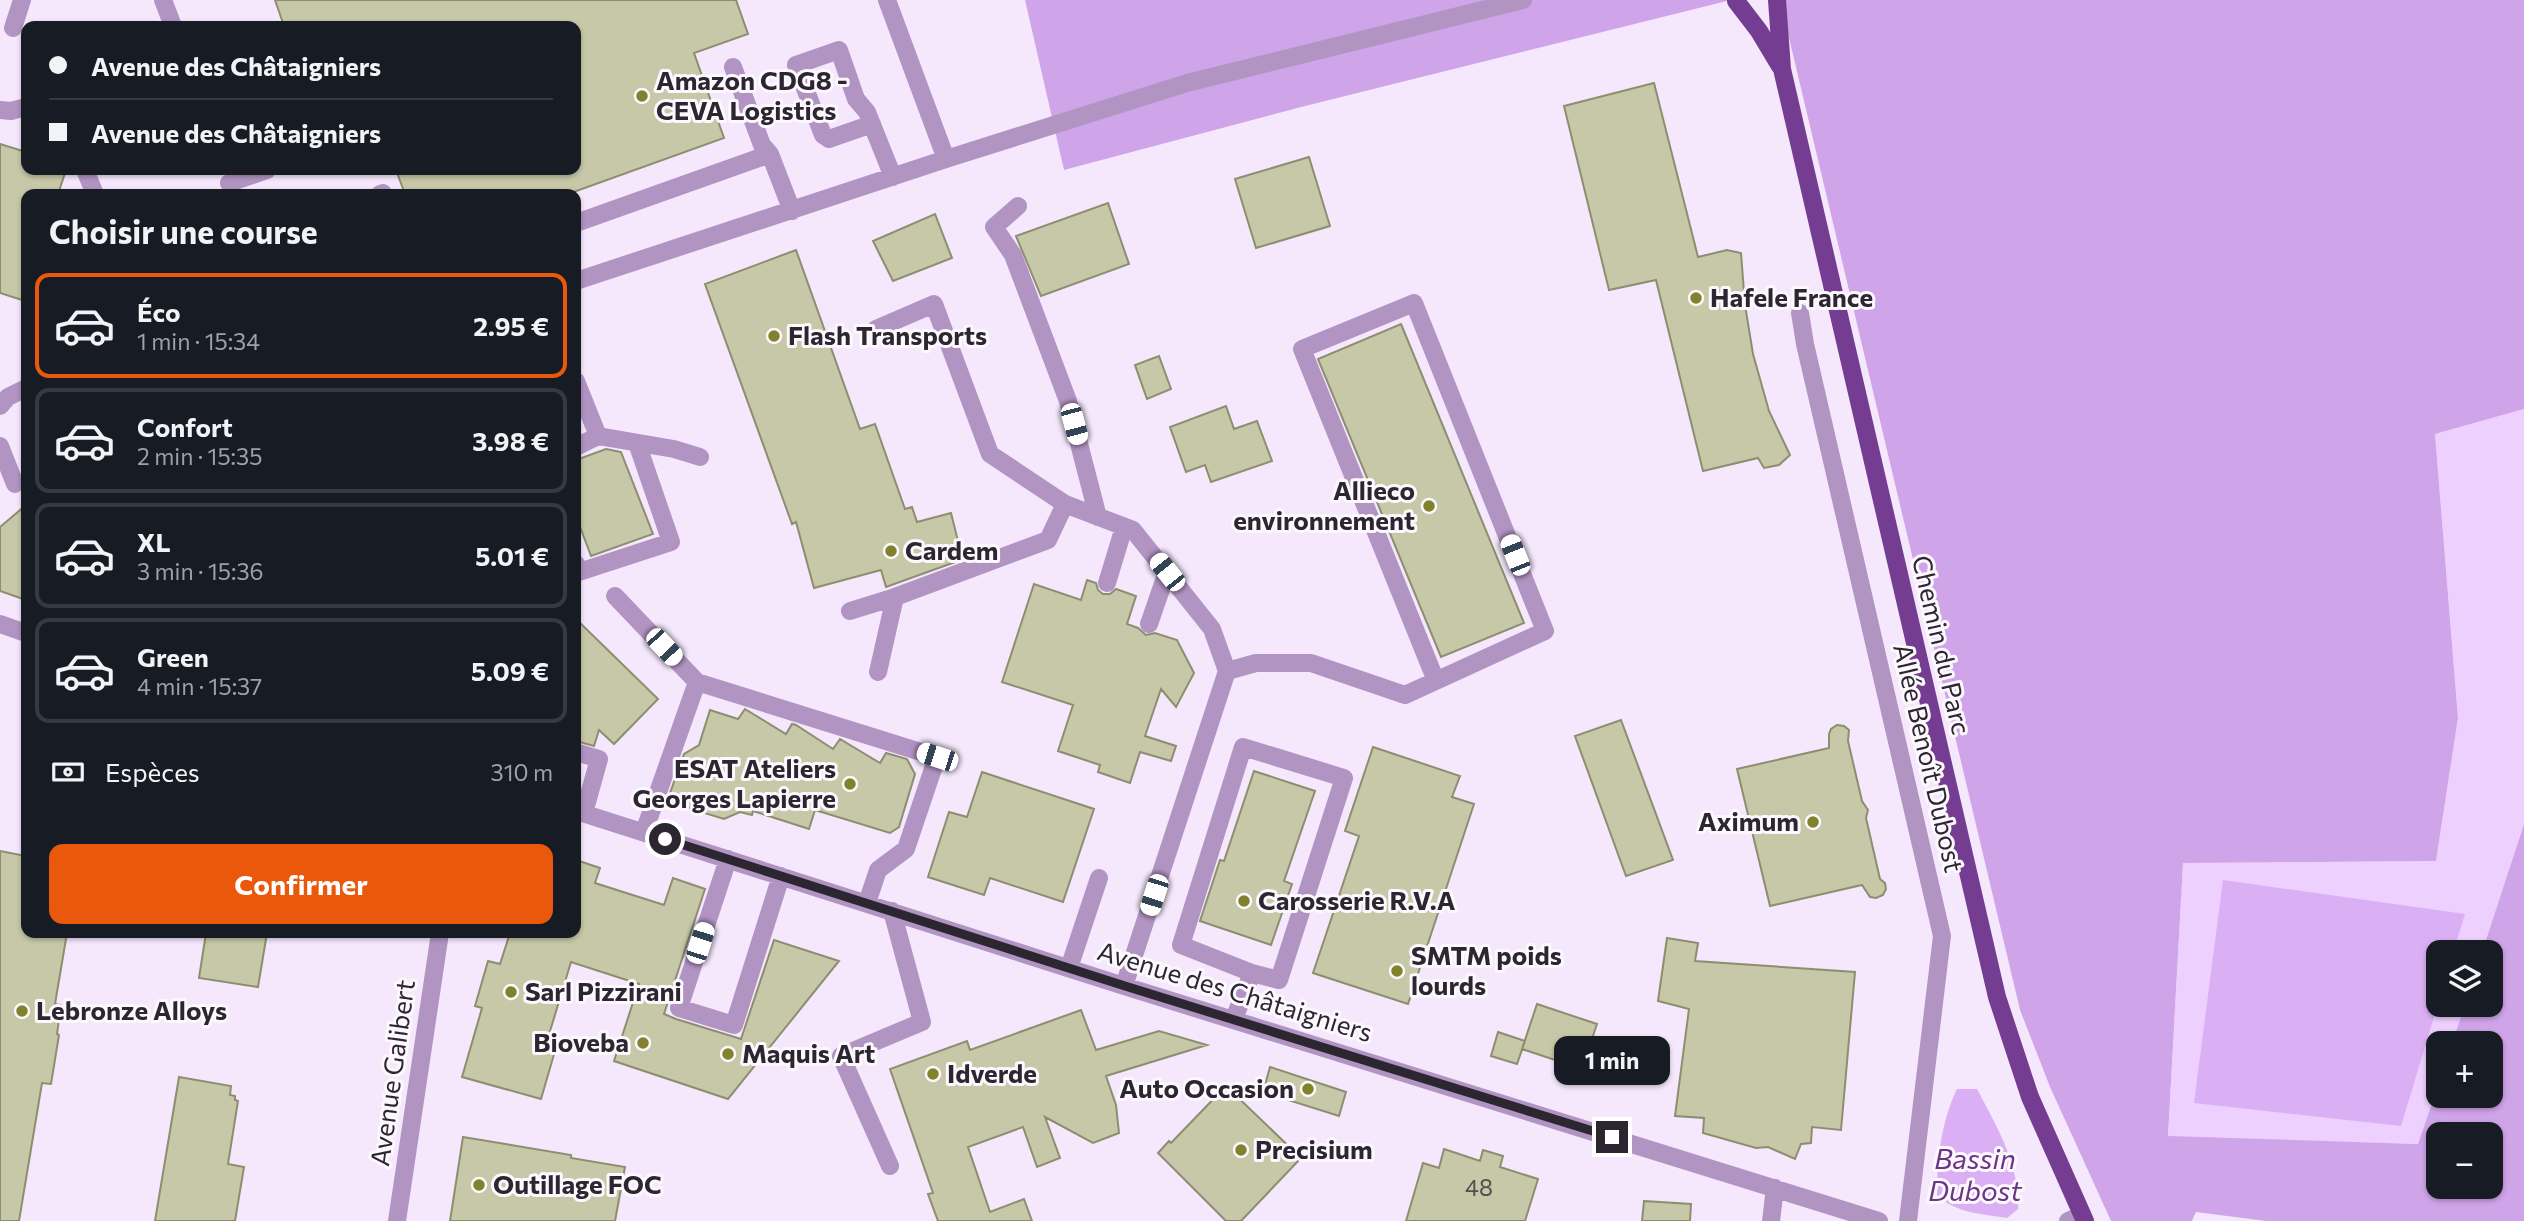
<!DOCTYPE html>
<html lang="fr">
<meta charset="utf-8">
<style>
:root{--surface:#171b24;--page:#20242c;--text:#f1f3f6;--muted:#9ea1a6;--line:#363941;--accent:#ea580c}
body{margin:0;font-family:Commissioner,sans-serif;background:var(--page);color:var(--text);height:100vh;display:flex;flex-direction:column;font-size:26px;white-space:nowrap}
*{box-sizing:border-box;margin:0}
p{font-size:23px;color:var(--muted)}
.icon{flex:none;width:38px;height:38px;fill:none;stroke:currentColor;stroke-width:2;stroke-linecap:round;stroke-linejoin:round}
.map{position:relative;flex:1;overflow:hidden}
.sheet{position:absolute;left:21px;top:189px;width:560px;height:749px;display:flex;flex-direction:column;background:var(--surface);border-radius:14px;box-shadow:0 2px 5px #0004}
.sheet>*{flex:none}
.hud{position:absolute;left:21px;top:21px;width:560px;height:154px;border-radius:14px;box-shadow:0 2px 5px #0004;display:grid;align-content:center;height:154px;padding:0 28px;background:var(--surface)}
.tools{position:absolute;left:2426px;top:940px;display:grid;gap:14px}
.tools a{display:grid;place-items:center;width:77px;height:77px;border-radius:14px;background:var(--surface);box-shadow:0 2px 5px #0004;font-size:35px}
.end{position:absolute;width:32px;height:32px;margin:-16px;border:9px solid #2c2630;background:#fff;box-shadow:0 0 0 4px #fff}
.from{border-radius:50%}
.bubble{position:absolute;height:49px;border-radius:14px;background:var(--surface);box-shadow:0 2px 5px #0004;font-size:23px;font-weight:700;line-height:49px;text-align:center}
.car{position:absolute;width:21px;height:42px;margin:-21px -10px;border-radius:9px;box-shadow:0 0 5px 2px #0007;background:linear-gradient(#fff 24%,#345 0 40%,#fff 0 76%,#345 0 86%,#fff 0)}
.hud b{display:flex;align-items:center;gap:24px;height:66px;font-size:26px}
.hud b+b{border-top:2px solid var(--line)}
.hud i{width:18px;height:18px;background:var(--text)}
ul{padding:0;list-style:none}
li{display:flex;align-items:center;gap:21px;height:105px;margin:0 14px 10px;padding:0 14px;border:4px solid var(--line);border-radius:14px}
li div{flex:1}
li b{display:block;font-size:26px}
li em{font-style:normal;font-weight:700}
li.selected{border-color:var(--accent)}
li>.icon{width:63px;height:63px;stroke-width:1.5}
h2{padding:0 28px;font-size:32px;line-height:84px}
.pay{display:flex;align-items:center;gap:18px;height:77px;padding:0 28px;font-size:26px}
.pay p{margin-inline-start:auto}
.primary-button{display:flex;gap:14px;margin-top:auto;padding:14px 28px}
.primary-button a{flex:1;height:80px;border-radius:14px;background:var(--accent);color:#fff;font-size:28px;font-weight:700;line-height:80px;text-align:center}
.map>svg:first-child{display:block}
.built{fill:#f5e8fd;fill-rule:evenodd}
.green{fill:#edd0fe}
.forest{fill:#cfa4e8;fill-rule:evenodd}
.water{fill:#dbaff4}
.building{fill:#c6c8a8;stroke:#8d8e70;stroke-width:2}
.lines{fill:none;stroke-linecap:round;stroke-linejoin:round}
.minor{stroke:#b294c3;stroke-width:18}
.major{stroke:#753d91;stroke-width:18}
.route{stroke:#2c2630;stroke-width:9}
.poi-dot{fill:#83822c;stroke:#fcf8fe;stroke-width:2.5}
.labels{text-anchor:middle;stroke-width:6;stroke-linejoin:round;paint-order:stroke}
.number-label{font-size:23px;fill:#524e4e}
.poi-label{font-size:26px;font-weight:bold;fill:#2c2630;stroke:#fcf8fe;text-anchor:start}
.street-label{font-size:26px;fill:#2c2630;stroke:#fcf8fe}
.water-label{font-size:28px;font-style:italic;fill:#6a3585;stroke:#fcf8fe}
</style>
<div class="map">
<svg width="2524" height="1221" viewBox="0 0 2524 1221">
<rect width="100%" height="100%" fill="#fcf8fe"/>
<path class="built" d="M0 0H1025L1064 170 1263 116 1731 0H1780L2020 1010 2050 1087 2111 1221H0ZM26 26H576V170H26ZM26 194H576V933H26Z
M2196 1211 2266 1221H2192Z"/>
<path class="green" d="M2524 409V824L2482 952H2438V1004L2465 1005 2452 1043H2438V1086L2419 1144 2168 1137 2183 863 2436 861 2458 718 2435 434Z"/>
<path class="forest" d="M1025 0H1731L1301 107 1064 170Z
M1780 0H2524V409L2435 434 2458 718 2436 861 2183 863 2168 1136 2418 1144 2438 1086V1096H2490V1043H2452L2465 1005 2490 1004V952H2482L2524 824V1221H2266L2196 1212 2192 1221H2111L2050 1087 2020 1010ZM2438 1134H2490V1186H2438Z"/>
<path class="water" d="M2223 880 2465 914 2453 952H2438V1004L2401 1126 2194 1103Z
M1957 1089H1977C1997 1127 2020 1165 2018 1209L2007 1218C1982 1214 1957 1213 1937 1196 1937 1160 1941 1122 1957 1089Z"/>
<path class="building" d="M275 0H736L748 34 694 53 724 138 568 194H405L396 170H576V26H284Z
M1654 83 1698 257 1727 250 1741 253 1745 305 1753 354 1769 411 1790 455 1779 465 1764 468 1758 458 1703 471 1656 280 1609 290 1564 106Z
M0 144 26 152V170H66L58 194H26V288L22 300 0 293Z
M1309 157 1330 226 1256 248 1235 179Z
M1108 203 1129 264 1041 296 1016 236Z
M935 214 952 258 893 281 873 241Z
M796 250 860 429 875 424 905 509 912 507 917 522 951 513 960 549 956 550 958 561 886 587 881 570 814 588 796 522 792 524 705 284Z
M1401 324 1524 623 1441 657 1318 359Z
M1159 356 1171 389 1147 399 1135 365Z
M1226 406 1234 429 1257 421 1272 461 1211 482 1205 465 1186 472 1170 427Z
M606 449 621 452 653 534 591 556 576 516V460Z
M26 505V600L0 591V527Z
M1087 580 1096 583 1098 590 1103 594H1110L1116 589 1136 596 1127 624 1138 628 1146 635 1155 633 1177 640 1194 673 1176 707 1161 689 1145 736 1176 746 1171 761 1140 752 1130 783 1098 772 1100 765 1058 751 1073 705 1002 682 1034 584 1081 600Z
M576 619 658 699 614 744 599 730 594 746 576 741Z
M745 709 786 734 792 724 796 725 833 749 840 739 880 763 886 753 907 759 915 774 899 827 890 833 815 810 809 829 753 811 752 815 740 812 724 819 675 804 670 793 684 754 699 745 710 710 738 719Z
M1621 720 1673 860 1626 876 1575 736Z
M1837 725 1844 726 1849 730 1848 741 1862 801 1868 810 1866 818 1880 879 1885 883 1886 889 1883 895 1876 898 1870 897 1862 885 1770 906 1737 769 1829 748V734L1831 729Z
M1373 747 1460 776 1452 797 1474 804 1408 1004 1313 973 1359 836 1345 831Z
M1254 771 1315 791 1284 881 1292 884 1271 945 1200 921 1220 860 1224 861Z
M982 772 1094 809 1063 902 990 878 984 895 928 877 949 812 967 817Z
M0 851 26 856V933H67L55 1004 61 1005 57 1034 59 1035 51 1084 42 1083 19 1221H0Z
M576 860 600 868 595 883 664 905 673 878 705 889 664 1014 676 1019 741 1039 774 940 839 961 728 1099 614 1061 639 984 571 962 547 1041 557 1044 541 1099 462 1077 482 1008 475 1006 488 961 500 964 510 933H576Z
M206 933H267L258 987 199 978Z
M1667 938 1698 943 1695 961 1855 972 1841 1130 1812 1127 1811 1143 1801 1144 1795 1159 1768 1147 1756 1148 1703 1133 1704 1118 1675 1116 1689 1009 1658 1001Z
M1537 1004 1597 1024 1582 1069 1522 1049Z
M1081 1010 1096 1050 1159 1031 1207 1045 1106 1076 1116 1105 1119 1133 1093 1143 1045 1117 1060 1158 1037 1167 1023 1127 968 1147 990 1212 1024 1199 1032 1221H938L928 1194 933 1193 890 1069 967 1041 970 1050Z
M1498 1032 1525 1041 1517 1064 1491 1056Z
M1270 1067 1346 1092 1339 1116 1263 1092Z
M179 1077 231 1086 230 1095 235 1096V1100L238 1101 228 1164 244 1167 235 1221H155Z
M1226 1086 1301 1158 1241 1221H1226L1158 1153 1169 1141 1171 1143Z
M463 1137 571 1155V1158L625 1167 615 1221H450Z
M1444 1149 1480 1161 1483 1150 1503 1156 1500 1167 1538 1179 1525 1221H1406L1423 1163 1439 1168Z
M1644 1201 1691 1204 1690 1221H1642Z"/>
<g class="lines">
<path class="minor" d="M163 0 173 26
M887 0 946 159
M13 28 22 0
M733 67 762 145 770 154
M0 110 11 111 26 107
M872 124 829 139 823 135 796 65 839 50 856 99 867 112 893 177
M85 170 95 194
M229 183 267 170
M380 194 383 193
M1018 206 994 227 1013 255 1068 401 1098 517
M576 223 770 154 792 211
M576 281 946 159 1187 83 1523 0
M1800 313 1805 344 1942 936 1908 1221
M876 329 934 304 990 454 1065 504 1133 530 1212 629 1227 671 1124 986
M576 381 598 436 576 447
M0 406 8 397 26 388
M598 436 674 449 700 457
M0 446 15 484
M576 564 579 572 671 542 637 443
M1107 583 1124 527
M615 596 697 682 644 832
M850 611 895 597
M0 624 26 633
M1149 624 1167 572
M1227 671 1256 663H1311L1405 695 1545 631 1414 303 1302 349 1436 681
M878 672 895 597 1048 540 1065 504
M697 682 937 757 906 849 878 870 867 903
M576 752 599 759 584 813
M576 811 1124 986 1879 1221
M728 859 679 1008 734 1025 781 876
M1069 968 1099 878
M1234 1019 1252 973 1279 980 1344 778 1243 747 1181 945 1252 973
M890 1166 841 1056 922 1022 892 911
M397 1221 440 933
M1771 1221 1775 1188
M2068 1221 2082 1215"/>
<path class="major" d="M1777 0 1782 69 1997 997 2030 1097 2085 1221
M1736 1 1759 31 1780 66"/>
</g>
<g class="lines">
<path class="route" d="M665 839 1125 986 1612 1137"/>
</g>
<g class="poi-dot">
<circle cx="642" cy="96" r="7"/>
<circle cx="1696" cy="298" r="7"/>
<circle cx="774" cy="336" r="7"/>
<circle cx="1429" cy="506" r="7"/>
<circle cx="891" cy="551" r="7"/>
<circle cx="850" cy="784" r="7"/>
<circle cx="1813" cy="822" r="7"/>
<circle cx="1244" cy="901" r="7"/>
<circle cx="1397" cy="971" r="7"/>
<circle cx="511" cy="992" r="7"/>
<circle cx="22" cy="1011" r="7"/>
<circle cx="643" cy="1043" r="7"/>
<circle cx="728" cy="1054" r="7"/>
<circle cx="933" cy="1074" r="7"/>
<circle cx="1308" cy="1089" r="7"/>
<circle cx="1241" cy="1150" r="7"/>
<circle cx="479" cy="1185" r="7"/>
</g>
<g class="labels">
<g class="number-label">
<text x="1479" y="1196">48</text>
</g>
<g class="poi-label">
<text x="656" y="90">Amazon CDG8 -<tspan x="656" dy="30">CEVA Logistics</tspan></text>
<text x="1710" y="307">Hafele France</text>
<text x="788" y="345">Flash Transports</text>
<text x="1415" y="500" text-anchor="end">Allieco<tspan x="1415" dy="30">environnement</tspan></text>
<text x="905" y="560">Cardem</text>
<text x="836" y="778" text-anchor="end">ESAT Ateliers<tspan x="836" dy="30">Georges Lapierre</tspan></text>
<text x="1799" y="831" text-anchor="end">Aximum</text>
<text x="1258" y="910">Carosserie R.V.A</text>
<text x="1411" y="965">SMTM poids<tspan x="1411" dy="30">lourds</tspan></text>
<text x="525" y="1001">Sarl Pizzirani</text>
<text x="36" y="1020">Lebronze Alloys</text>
<text x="629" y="1052" text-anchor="end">Bioveba</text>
<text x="742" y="1063">Maquis Art</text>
<text x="947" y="1083">Idverde</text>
<text x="1294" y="1098" text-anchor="end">Auto Occasion</text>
<text x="1255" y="1159">Precisium</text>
<text x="493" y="1194">Outillage FOC</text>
</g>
<g class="street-label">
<text transform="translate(1941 645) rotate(77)" y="9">Chemin du Parc</text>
<text transform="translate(1928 758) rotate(77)" y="9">Allée Benoît Dubost</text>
<text transform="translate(1235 992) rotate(17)" y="9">Avenue des Châtaigniers</text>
<text transform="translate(393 1073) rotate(-82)" y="9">Avenue Galibert</text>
</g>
<g class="water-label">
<text x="1975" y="1169">Bassin<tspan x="1975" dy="32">Dubost</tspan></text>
</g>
</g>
</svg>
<div class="tools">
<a><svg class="icon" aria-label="layers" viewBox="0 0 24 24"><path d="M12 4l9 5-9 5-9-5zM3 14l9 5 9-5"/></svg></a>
<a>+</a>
<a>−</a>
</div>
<i class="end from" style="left:665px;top:839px"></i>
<i class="end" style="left:1612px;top:1137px"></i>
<div class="bubble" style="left:1554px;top:1036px;width:116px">1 min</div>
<i class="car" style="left:1074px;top:424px;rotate:165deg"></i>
<i class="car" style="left:1515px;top:555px;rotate:338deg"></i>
<i class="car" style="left:1167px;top:572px;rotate:321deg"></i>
<i class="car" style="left:664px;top:647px;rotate:137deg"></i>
<i class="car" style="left:937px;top:757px;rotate:288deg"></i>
<i class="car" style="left:1154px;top:895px;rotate:198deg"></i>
<i class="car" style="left:700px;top:943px;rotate:18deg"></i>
<div class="hud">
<b><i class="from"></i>Avenue des Châtaigniers</b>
<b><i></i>Avenue des Châtaigniers</b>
</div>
<section class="sheet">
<h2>Choisir une course</h2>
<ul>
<li class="selected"><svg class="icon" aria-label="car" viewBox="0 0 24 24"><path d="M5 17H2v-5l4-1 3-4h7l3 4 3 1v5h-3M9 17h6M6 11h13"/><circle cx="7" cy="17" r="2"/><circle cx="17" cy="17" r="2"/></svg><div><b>Éco</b><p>1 min · 15:34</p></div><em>2.95 €</em></li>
<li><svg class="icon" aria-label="car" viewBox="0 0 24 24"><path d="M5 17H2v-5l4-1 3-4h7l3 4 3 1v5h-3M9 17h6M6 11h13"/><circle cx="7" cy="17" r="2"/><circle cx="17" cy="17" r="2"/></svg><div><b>Confort</b><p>2 min · 15:35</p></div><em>3.98 €</em></li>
<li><svg class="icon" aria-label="car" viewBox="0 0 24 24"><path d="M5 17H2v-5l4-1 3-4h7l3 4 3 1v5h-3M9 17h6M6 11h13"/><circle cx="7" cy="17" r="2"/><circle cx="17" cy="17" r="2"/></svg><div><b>XL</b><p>3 min · 15:36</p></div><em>5.01 €</em></li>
<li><svg class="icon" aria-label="car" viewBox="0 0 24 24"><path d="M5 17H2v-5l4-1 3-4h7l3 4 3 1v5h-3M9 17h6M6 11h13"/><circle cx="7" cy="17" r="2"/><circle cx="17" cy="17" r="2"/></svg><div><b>Green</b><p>4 min · 15:37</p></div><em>5.09 €</em></li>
</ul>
<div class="pay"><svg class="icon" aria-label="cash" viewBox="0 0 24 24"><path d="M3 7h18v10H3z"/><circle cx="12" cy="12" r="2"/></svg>Espèces<p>310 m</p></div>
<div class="primary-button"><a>Confirmer</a></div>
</section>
</div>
